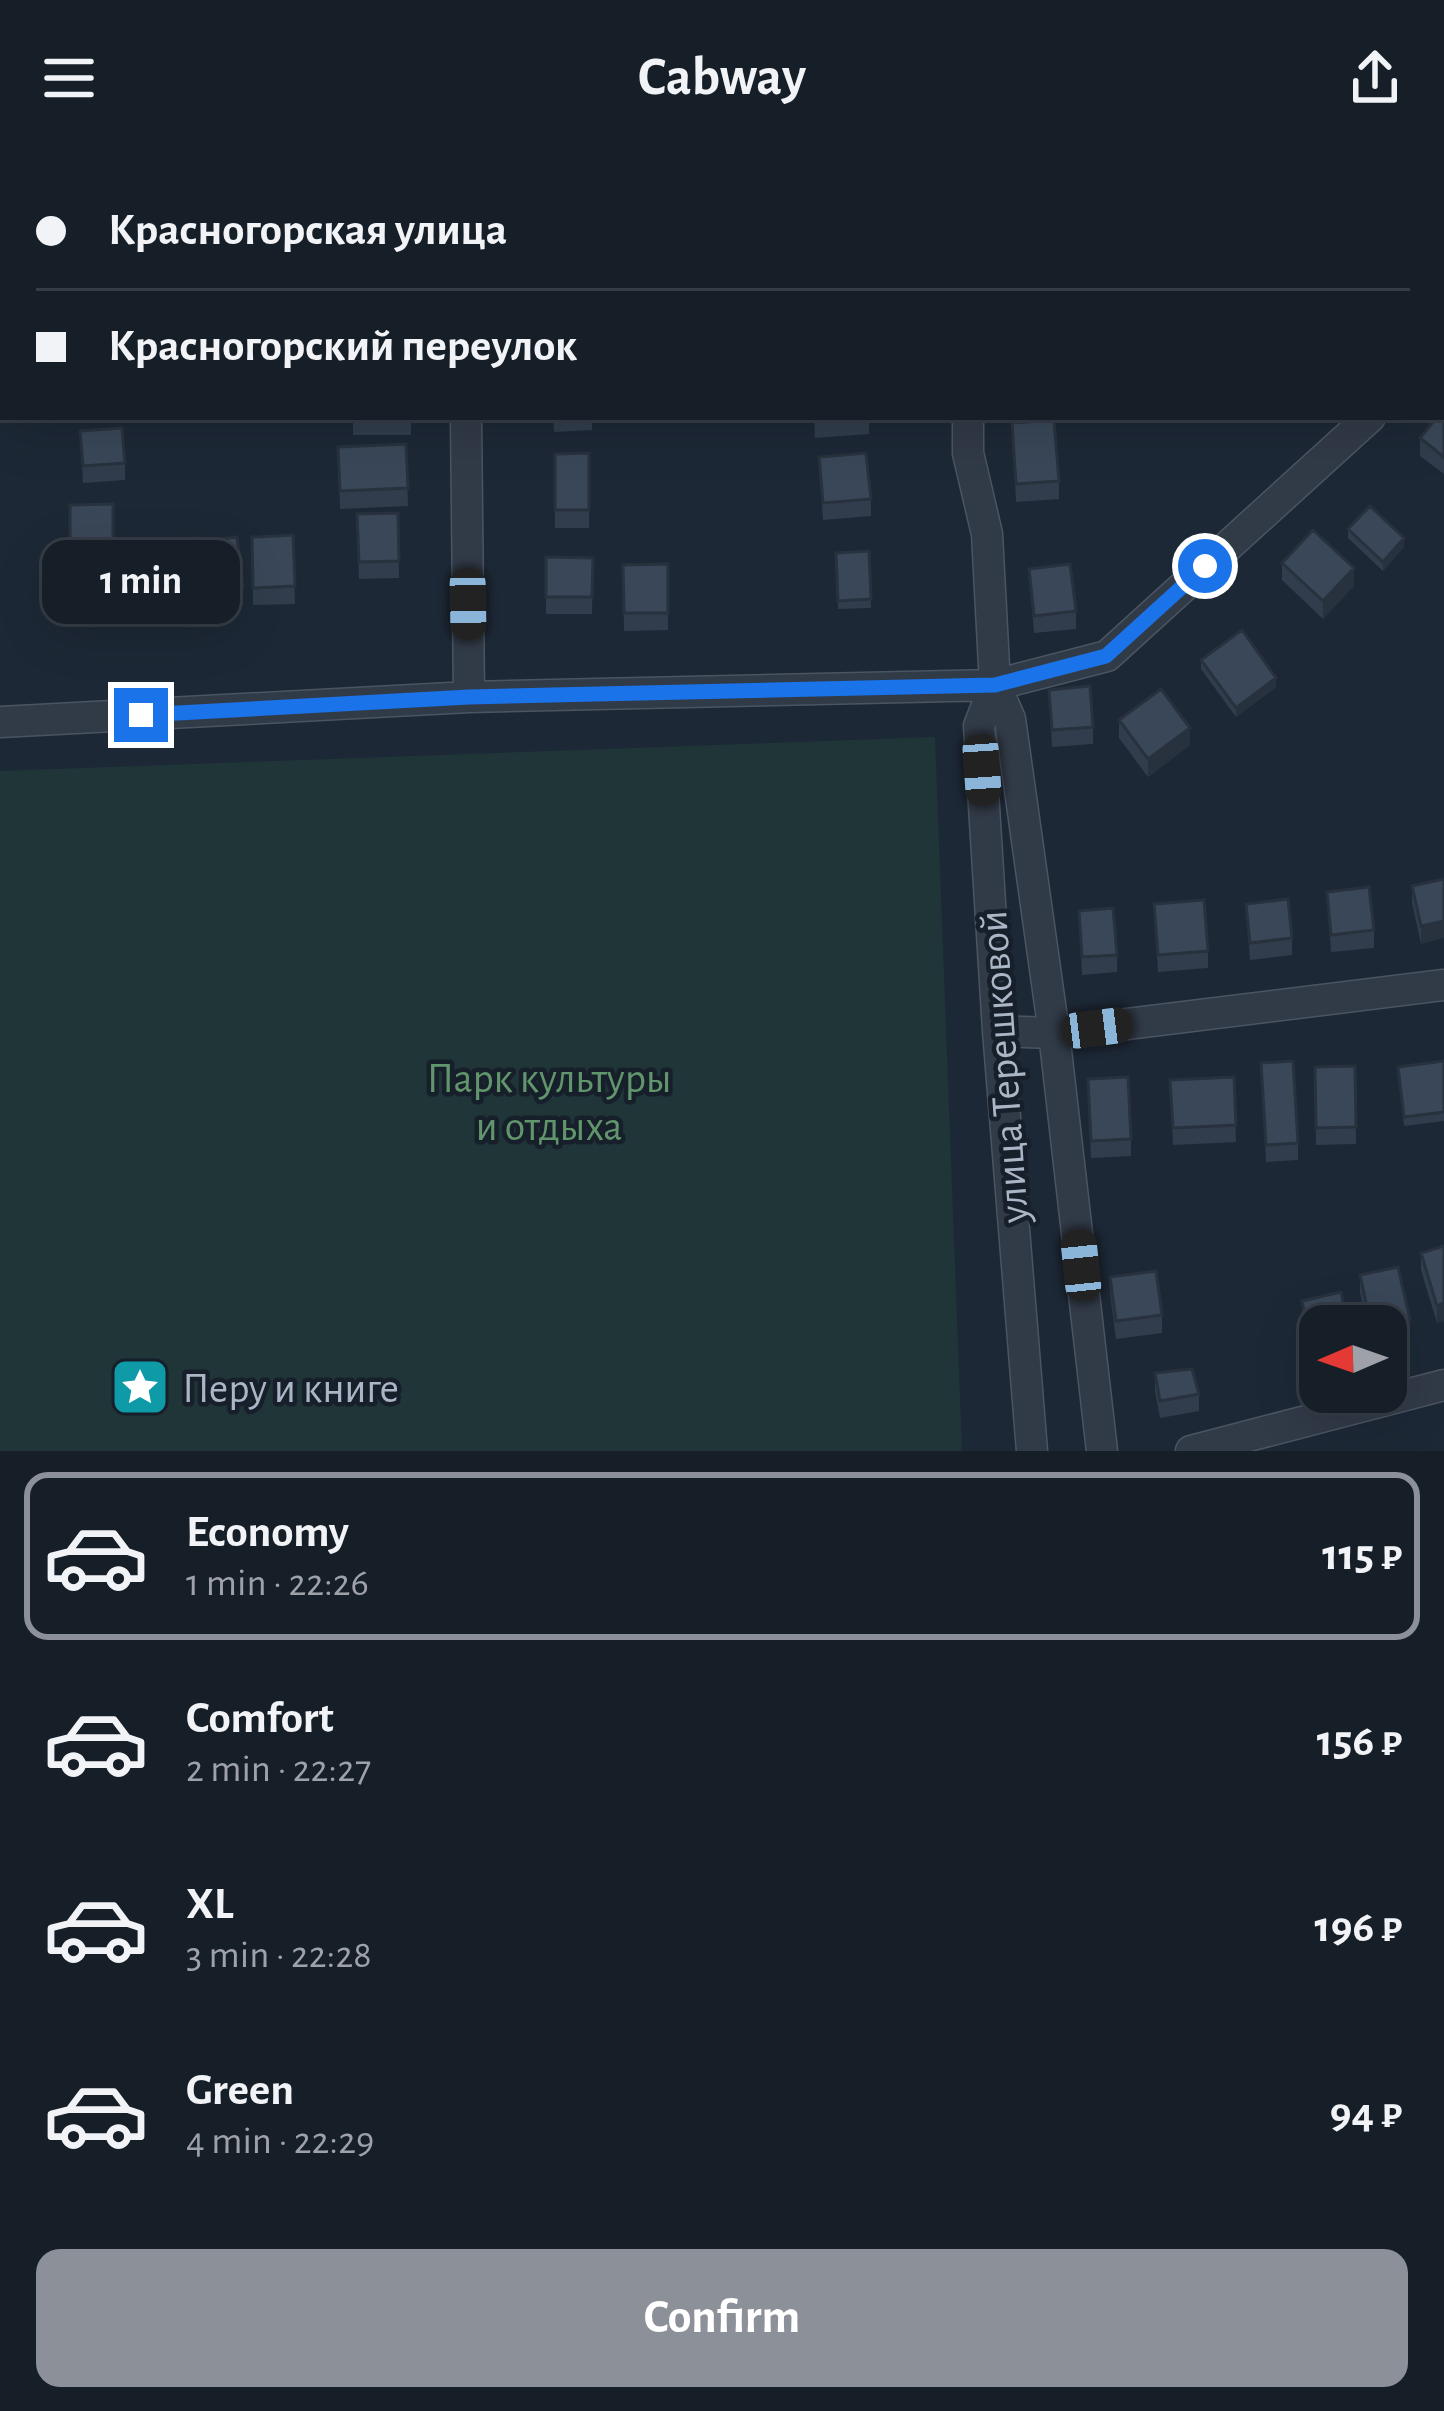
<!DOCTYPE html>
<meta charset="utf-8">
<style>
:root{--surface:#161e28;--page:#232b34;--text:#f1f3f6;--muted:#9ea2a8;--line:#353c45;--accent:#8c9099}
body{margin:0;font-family:"Alegreya Sans",sans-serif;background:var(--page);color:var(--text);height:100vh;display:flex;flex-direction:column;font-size:45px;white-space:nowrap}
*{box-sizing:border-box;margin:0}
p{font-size:39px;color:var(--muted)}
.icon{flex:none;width:66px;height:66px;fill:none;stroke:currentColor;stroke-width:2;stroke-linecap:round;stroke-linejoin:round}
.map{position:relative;height:1295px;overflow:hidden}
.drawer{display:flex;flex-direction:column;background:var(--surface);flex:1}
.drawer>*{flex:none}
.banner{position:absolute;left:0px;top:0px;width:1446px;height:264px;box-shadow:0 12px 48px #0002,0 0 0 3px var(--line);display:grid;align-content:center;height:264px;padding:0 36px;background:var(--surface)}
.needle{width:78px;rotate:268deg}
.controls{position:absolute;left:1299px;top:1149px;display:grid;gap:24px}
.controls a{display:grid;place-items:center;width:108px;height:108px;border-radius:24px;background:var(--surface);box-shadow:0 12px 48px #0002,0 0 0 3px var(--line);font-size:60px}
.end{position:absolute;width:54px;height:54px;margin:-27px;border:15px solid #1a73e8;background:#fff;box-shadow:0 0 0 6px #fff}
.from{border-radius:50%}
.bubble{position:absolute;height:84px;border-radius:24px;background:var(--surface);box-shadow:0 12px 48px #0002,0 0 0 3px var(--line);font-size:39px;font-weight:700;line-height:84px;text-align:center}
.car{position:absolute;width:36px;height:72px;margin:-36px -18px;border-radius:15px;box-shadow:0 0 9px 3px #0007;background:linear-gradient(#222 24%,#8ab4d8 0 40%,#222 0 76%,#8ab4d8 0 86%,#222 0)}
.banner b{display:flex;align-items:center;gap:42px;height:114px;font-size:45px}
.banner b+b{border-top:3px solid var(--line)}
.banner i{width:30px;height:30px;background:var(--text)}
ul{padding:21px 0 0;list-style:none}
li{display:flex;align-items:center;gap:36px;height:168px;margin:0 24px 18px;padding:0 12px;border:6px solid transparent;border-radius:24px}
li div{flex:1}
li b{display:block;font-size:45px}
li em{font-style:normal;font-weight:700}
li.selected{border-color:var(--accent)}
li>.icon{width:108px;height:108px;stroke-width:1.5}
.action{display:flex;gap:24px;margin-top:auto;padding:24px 36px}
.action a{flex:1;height:138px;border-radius:24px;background:var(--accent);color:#fff;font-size:48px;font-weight:700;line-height:138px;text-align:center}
header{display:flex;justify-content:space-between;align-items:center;height:156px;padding:0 36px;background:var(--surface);font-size:54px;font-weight:700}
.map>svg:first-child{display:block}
.green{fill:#1f3538}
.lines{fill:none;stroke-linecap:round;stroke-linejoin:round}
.minor-casing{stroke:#4b5562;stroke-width:33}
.minor{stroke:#313a47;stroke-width:30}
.wall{fill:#313d4c}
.shaded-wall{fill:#28323e}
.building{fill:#394758;stroke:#28323e;stroke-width:3}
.route{stroke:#1a73e8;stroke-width:15}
.labels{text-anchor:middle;stroke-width:9;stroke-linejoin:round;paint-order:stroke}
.street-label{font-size:42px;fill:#aab5c5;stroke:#171f2b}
.park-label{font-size:42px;fill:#61966c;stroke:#171f2b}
.poi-label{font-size:42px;fill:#aab5c5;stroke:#171f2b;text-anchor:start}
</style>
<header><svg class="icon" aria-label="menu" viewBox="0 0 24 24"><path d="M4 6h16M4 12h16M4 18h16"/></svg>Cabway<svg class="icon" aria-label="share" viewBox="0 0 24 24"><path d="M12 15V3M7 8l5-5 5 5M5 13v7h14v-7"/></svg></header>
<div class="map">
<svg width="1444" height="1295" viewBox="0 0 1444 1295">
<rect width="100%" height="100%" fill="#1d2836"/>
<path class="green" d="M935 581 962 1295H0V615Z"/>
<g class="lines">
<g class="minor-casing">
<path id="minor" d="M463 0V3
M972 3V0
M1443 191 1444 190
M466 261 469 541
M968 261V297L987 378 995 529 1010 563 1054 877 1102 1295
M995 529 979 570 998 875 1032 1295
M0 566 469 541 995 529 1107 500 1370 261
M998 875 1054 877 1444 829
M1191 1295 1444 1229"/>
</g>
<use href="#minor" class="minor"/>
</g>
<path class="wall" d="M545 0H592V3H545Z
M822 0H862V3H822Z
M353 261H411V279H353Z
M553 261H592V274L554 276Z
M814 261H869V278L815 282Z
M1444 265V318L1420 300V282Z
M1012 267 1059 325V343L1016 346Z
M80 275 125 307V324L83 327Z
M406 288 408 350 340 353 338 291Z
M589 297V372H555V298Z
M819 301 871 343V360L823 364Z
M113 348V423H70V349Z
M398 357 399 422 359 423 357 358Z
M1348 373 1404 391 1383 415 1348 382Z
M293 379 295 448 253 449 252 381Z
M198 386 243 432V449L204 454Z
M869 395 871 452 838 453 836 397Z
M546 401 593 402 592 458H546Z
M1282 407 1354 430 1323 463 1282 424Z
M668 408V474L624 475 623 409Z
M1029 413 1076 455V473L1034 477Z
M1201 504 1276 531 1236 561 1201 513Z
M1049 534 1093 571V588L1052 591Z
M1119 564 1190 589 1148 621 1119 582Z
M1444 723 1421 788 1412 747V730Z
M1327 736 1374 774V792L1331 796Z
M1154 748 1208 795V812L1158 816Z
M1246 748 1292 782V799L1250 804Z
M1079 755 1117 799V816L1082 819Z
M1444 905V965L1404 970 1398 911Z
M1261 907 1298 987V1004L1266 1006Z
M1355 910 1356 988 1316 989 1315 911Z
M1234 921 1236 986 1173 989 1170 924Z
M1088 940 1131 983V1000L1091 1002Z
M1444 1090V1165L1437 1167 1421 1114V1097Z
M1360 1119 1410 1181 1386 1186V1170H1367L1360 1137Z
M1110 1121 1162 1159V1177L1116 1183 1110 1138Z
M1341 1136 1311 1204 1302 1162V1145Z
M1155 1217 1199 1238V1255L1160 1262 1155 1235Z"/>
<path class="shaded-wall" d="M1404 382V391L1383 415V406Z
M1354 412V430L1323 463V445Z
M1276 522V531L1236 561V552Z
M1190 572V589L1148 621V603Z
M1444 765V782L1421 788V770Z
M1444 1147V1165L1437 1167V1150Z
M1410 1164V1181L1386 1186V1170H1381Z
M1320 1185V1202L1311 1204V1187Z"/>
<path class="building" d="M85 0H125V3H85Z
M365 0H410V1L365 2Z
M815 261H868L815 264Z
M1437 261 1444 265V301L1420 282Z
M1054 264 1059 325 1016 328 1012 267Z
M122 272 125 307 83 310 80 275Z
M406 288 408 332 340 335 338 291Z
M589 297V354H555V298Z
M866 297 871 343 823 347 819 301Z
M113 348V405L70 406V349Z
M1370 350 1404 382 1383 406 1348 373Z
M398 357 399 405 359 406 357 358Z
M1313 374 1354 412 1323 445 1282 407Z
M293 379 295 430 253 432 252 381Z
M237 381 243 432 204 436 198 386Z
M869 395 871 443 838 445 836 397Z
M546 401 593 402 592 441H546Z
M668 408V457H624L623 409Z
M1070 408 1076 455 1034 460 1029 413Z
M1242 474 1276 522 1236 552 1201 504Z
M1090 530 1093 571 1052 574 1049 534Z
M1161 533 1190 572 1148 603 1119 564Z
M1444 723V765L1421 770 1412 730Z
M1369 731 1374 774 1331 779 1327 736Z
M1288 743 1292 782 1250 787 1246 748Z
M1204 744 1208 795 1158 799 1154 748Z
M1113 752 1117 799 1082 801 1079 755Z
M1293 905 1298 987 1266 989 1261 907Z
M1444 905V956L1404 961 1398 911Z
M1355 910 1356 971 1316 972 1315 911Z
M1128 921 1131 983 1091 985 1088 923Z
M1234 921 1236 969 1173 972 1170 924Z
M1444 1090V1147L1437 1150 1421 1097Z
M1398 1111 1410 1164 1381 1170H1371L1360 1119Z
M1156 1115 1162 1159 1116 1165 1110 1121Z
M1341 1136 1348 1170H1320V1185L1311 1187 1302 1145Z
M1192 1213 1199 1238 1160 1245 1155 1217Z"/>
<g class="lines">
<path class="route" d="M141 559 469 541 995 529 1106 500 1205 410"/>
</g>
<defs>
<g id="sight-square" transform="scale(3)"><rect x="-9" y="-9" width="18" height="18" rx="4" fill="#0f9aa8" stroke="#171f2b"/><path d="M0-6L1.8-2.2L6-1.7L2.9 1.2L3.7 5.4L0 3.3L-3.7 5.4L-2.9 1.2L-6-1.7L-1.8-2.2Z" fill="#fff"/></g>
</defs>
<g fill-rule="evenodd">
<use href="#sight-square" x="140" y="1231"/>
</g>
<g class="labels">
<g class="street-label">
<text transform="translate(1002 911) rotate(-94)" y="15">улица Терешковой</text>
</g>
<g class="park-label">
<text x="549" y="936">Парк культуры<tspan x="549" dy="48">и отдыха</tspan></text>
</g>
<g class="poi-label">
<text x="182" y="1246">Перу и книге</text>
</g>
</g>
</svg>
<div class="controls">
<a><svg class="needle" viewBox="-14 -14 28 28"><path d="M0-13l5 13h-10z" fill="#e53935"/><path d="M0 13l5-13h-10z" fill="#9ea2a8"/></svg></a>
</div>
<i class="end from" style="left:1205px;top:410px"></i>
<i class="end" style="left:141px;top:559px"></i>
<div class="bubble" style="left:42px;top:384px;width:198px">1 min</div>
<i class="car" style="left:468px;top:448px;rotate:179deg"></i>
<i class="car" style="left:982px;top:614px;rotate:176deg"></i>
<i class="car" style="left:1097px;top:872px;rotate:83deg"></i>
<i class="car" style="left:1081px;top:1109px;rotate:354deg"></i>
<div class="banner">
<b><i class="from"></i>Красногорская улица</b>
<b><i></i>Красногорский переулок</b>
</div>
</div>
<section class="drawer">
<ul>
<li class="selected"><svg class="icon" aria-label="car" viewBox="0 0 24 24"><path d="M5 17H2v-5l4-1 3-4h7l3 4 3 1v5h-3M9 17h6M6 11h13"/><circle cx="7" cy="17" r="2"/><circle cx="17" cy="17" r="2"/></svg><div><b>Economy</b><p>1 min · 22:26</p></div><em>115 ₽</em></li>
<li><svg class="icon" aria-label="car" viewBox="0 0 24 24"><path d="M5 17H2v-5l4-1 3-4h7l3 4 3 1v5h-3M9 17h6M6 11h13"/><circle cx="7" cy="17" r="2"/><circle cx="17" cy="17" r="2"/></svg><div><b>Comfort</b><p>2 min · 22:27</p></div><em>156 ₽</em></li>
<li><svg class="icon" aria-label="car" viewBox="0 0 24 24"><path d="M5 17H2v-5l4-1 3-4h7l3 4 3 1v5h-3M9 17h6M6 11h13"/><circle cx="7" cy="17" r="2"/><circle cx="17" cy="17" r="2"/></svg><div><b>XL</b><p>3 min · 22:28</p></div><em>196 ₽</em></li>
<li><svg class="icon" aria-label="car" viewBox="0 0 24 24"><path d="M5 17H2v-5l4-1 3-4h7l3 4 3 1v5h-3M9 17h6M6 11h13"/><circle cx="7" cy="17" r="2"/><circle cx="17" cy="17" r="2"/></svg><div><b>Green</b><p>4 min · 22:29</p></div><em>94 ₽</em></li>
</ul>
<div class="action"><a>Confirm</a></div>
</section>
